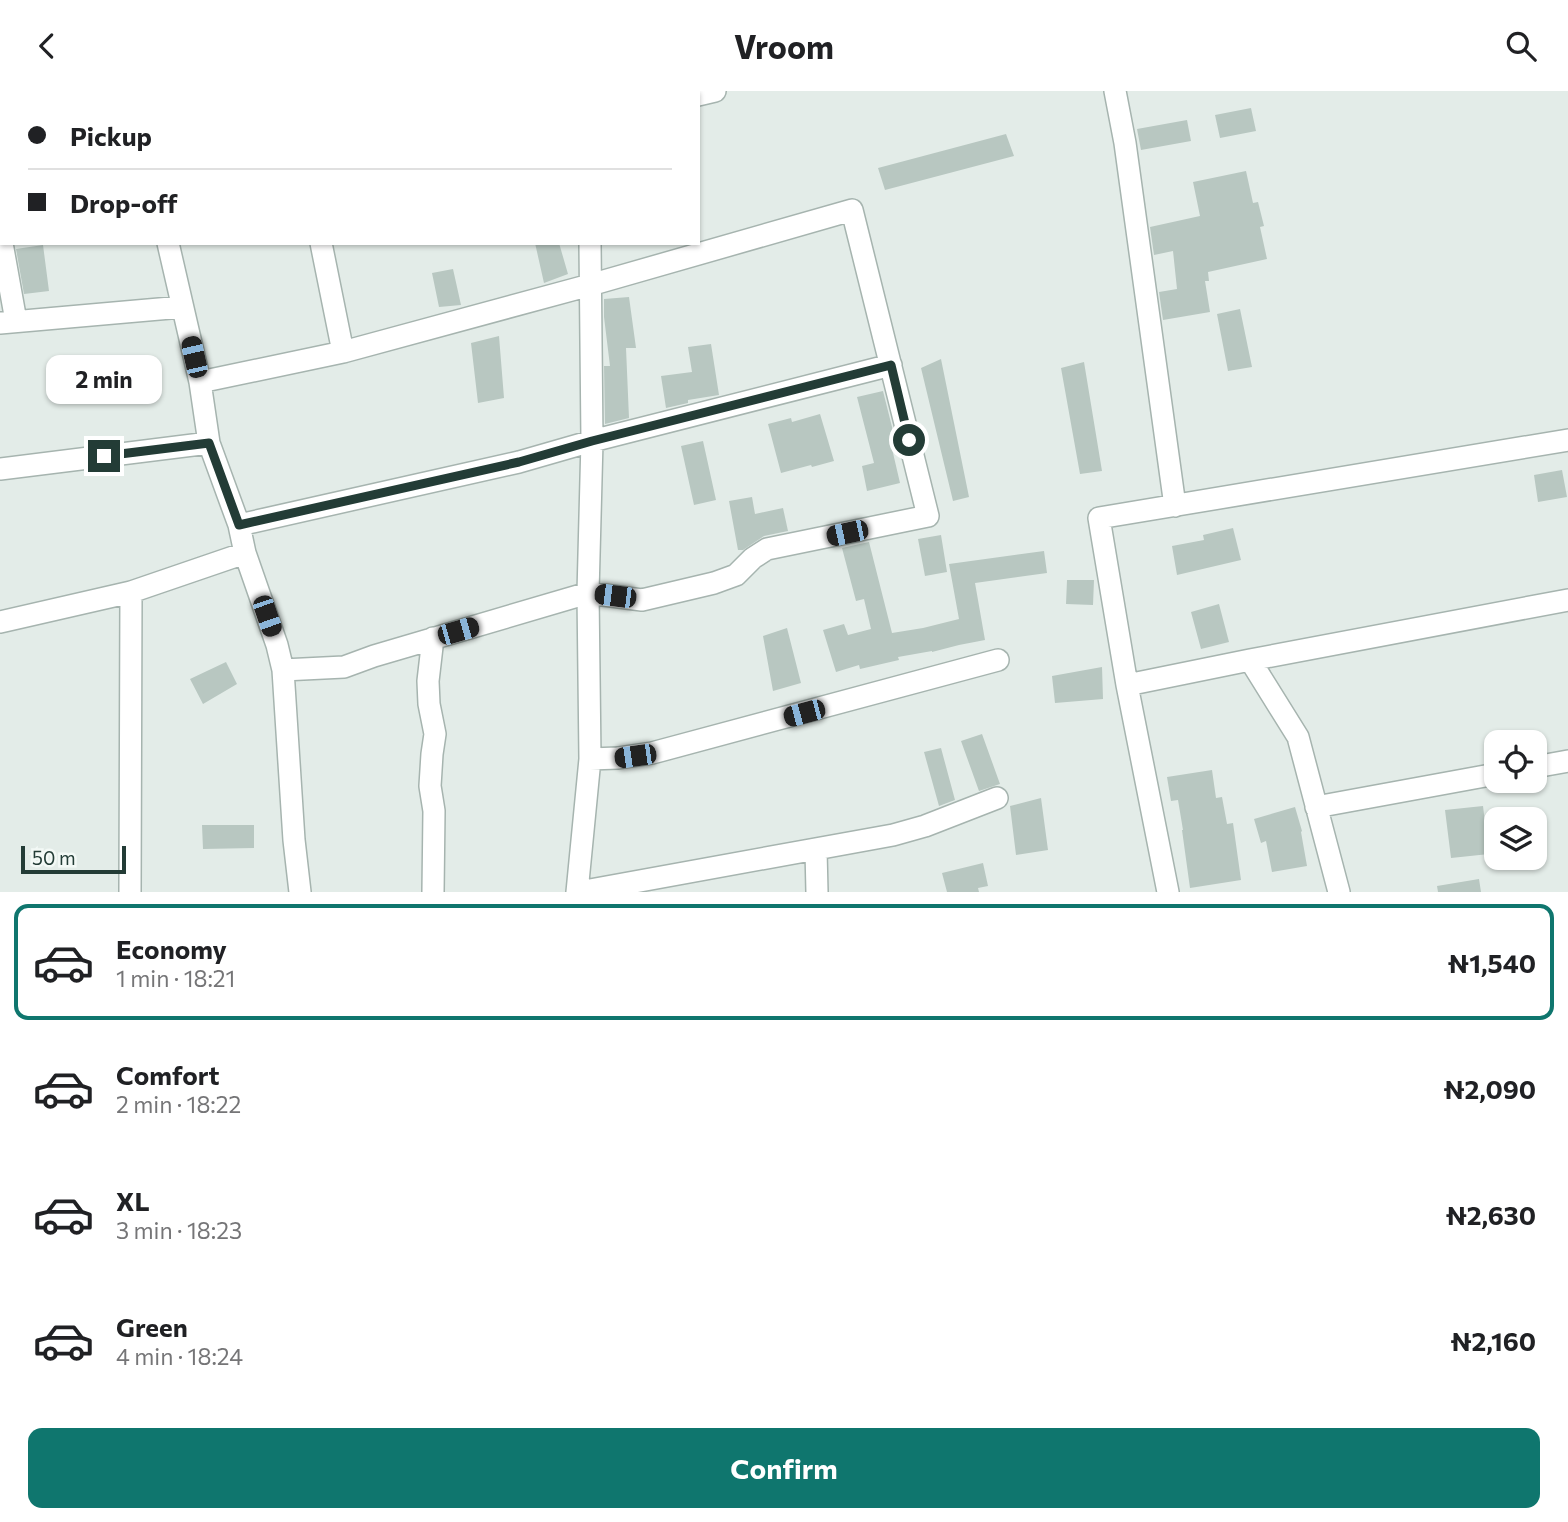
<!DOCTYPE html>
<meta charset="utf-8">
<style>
:root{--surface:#fff;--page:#f6f6f6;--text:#202124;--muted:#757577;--line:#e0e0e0;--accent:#0f766e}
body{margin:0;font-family:Commissioner,sans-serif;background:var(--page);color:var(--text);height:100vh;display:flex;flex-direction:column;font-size:26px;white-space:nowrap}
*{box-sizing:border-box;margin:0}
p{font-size:23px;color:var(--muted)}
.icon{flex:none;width:38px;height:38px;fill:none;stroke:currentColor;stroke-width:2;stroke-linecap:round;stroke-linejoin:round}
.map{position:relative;height:801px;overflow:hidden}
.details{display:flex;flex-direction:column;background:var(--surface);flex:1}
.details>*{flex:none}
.hud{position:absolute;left:0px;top:0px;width:700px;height:154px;box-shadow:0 2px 5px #0004;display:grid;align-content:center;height:154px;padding:0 28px;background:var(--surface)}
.fabs{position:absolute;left:1484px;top:639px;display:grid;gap:14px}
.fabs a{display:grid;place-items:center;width:63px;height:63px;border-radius:14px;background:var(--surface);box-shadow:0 2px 5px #0004;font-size:35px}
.scale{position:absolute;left:21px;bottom:18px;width:105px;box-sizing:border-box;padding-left:7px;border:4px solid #233c36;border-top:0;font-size:19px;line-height:24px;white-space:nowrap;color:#233c36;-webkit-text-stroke:5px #f3f9f6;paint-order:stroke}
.end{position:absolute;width:32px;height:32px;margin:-16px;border:9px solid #233c36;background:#fff;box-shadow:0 0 0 4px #fff}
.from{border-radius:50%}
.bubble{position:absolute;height:49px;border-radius:14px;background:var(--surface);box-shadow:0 2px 5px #0004;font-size:23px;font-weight:700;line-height:49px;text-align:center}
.car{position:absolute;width:21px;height:42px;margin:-21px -10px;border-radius:9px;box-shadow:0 0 5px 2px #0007;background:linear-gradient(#222 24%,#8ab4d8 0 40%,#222 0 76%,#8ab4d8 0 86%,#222 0)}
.hud b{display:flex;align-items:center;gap:24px;height:66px;font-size:26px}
.hud b+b{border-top:2px solid var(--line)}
.hud i{width:18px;height:18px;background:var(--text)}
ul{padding:12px 0 0;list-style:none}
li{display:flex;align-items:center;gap:21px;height:116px;margin:0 14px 10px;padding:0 14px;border:4px solid transparent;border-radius:14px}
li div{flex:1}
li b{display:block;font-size:26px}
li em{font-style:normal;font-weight:700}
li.active{border-color:var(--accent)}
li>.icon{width:63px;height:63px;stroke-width:1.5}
.primary-button{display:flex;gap:14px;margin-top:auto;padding:14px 28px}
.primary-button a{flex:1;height:80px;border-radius:14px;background:var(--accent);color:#fff;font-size:28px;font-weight:700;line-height:80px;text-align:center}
header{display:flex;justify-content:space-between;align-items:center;height:91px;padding:0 28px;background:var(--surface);font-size:32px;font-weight:700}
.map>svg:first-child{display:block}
.building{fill:#b8c7c1}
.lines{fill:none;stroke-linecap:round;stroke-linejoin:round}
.minor-casing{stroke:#a6b4af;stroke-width:24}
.minor{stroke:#fff;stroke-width:21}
.route{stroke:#233c36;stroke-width:9}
</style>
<header><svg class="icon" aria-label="back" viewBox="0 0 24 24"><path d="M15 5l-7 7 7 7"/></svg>Vroom<svg class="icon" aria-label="search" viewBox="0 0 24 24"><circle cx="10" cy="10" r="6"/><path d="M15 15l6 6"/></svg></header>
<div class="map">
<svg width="1568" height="801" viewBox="0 0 1568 801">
<rect width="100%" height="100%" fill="#e3ece8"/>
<path class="building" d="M1251 17 1256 40 1220 47 1215 24Z
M1187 29 1191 50 1141 59 1137 38Z
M1006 43 1014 65 885 99 878 77Z
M1246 80 1253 112 1258 111 1264 135 1260 136 1267 168 1208 181 1209 190H1205L1210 221 1163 229 1159 201 1177 198 1173 160 1154 164 1150 136 1200 125 1193 91Z
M535 152H559L568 183 544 192Z
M43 154 49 200 24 203 16 158Z
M453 178 461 214 439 216 432 182Z
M629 206 636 257H626L629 327 605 333 604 275H610L604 226V208Z
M1240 218 1252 276 1228 280 1217 223Z
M499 245 504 307 478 312 471 252Z
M711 253 719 304 688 309V312L666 317 661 285 692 281 688 256Z
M941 268 969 406 953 410 921 277Z
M1084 271 1102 380 1080 383 1061 277Z
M883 300 895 348 890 349 900 392 867 400 862 375 874 372 857 306Z
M820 323 834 370 812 376 811 374 781 382 768 333 791 327 792 331Z
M703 350 716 409 694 414 681 355Z
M1562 379 1567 406 1538 411 1534 384Z
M752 406 755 423 783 417 788 440 764 445 743 459H738L729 410Z
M1233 437 1241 469 1177 484 1172 455 1204 449 1203 444Z
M941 444 947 481 925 485 918 448Z
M869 451 892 542 923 537 959 528 949 473 1044 460 1047 482 975 492 985 549 959 554 932 561V560L898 566 899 569 860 578 859 574 836 581 823 539 844 533 848 544 871 538 864 508 856 510 842 457Z
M1067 489H1094L1093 514 1066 513Z
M1219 513 1229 551 1201 558 1191 521Z
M787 537 801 592 773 600 763 545Z
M226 571 237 593 203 613 190 588Z
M1102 576 1103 608 1055 612 1052 585Z
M982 643 1000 693 979 700 961 650Z
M941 657 955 709 939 715 924 661Z
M1212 679 1216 707 1222 706 1227 733 1233 732 1241 789 1190 797 1182 739H1183L1178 709 1171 710 1167 686Z
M1041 707 1048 759 1016 764 1010 715Z
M1483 715 1489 763 1451 767 1445 719Z
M1295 716 1302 740 1301 741 1307 775 1272 781 1266 750 1261 752 1254 728Z
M202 734H254V757L203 758Z
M983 772 988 795 978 797 979 801H947L942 782Z
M1479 788 1481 801H1438L1437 795Z"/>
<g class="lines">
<g class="minor-casing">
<path id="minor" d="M134 0V2
M287 0V2
M426 0V2
M592 0V2
M1115 0 1125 52 1175 415
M698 4 715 0
M2 152 16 230
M168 152 200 291 209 352 239 434 245 462 277 554 283 579 294 749 300 801
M321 152 343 261
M0 232 182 216
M200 291 343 261 590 194 852 119 928 425 767 458 753 467 736 484 714 492 642 509 588 502 374 565 344 576 283 579
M0 378 209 352
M239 434 519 371 592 350 891 274
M0 531 131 501 245 462
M1250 569 1298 646 1339 801
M1127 594 1250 569 1568 509
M590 668 618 667 652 662 998 569
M1535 676 1568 670
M1316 716 1496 683
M816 759 817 801
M130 801 131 501
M433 801 434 720 430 695 432 663 435 643 429 613 428 590 433 547
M577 801 590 668 588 502 592 350 590 152
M579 801 893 744 925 735 997 707
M1168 801 1127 594 1099 427 1568 349"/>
</g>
<use href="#minor" class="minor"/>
</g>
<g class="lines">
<path class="route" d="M104 365 209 352 239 434 519 371 592 350 891 274 909 349"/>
</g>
</svg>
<div class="fabs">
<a><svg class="icon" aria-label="locate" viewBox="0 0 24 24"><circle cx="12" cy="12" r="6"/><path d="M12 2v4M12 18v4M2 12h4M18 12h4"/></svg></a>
<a><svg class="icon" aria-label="layers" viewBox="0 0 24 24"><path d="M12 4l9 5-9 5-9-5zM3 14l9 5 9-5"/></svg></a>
</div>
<div class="scale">50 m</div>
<i class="end from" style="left:909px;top:349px"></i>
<i class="end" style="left:104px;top:365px"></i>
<div class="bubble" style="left:46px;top:264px;width:116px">2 min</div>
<i class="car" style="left:194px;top:266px;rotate:347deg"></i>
<i class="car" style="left:847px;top:442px;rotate:258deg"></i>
<i class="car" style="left:615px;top:505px;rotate:277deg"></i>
<i class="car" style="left:267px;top:525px;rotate:161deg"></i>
<i class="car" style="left:458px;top:540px;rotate:74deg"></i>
<i class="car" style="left:804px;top:622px;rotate:255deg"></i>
<i class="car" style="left:635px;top:665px;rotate:262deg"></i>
<div class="hud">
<b><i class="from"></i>Pickup</b>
<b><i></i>Drop-off</b>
</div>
</div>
<section class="details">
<ul>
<li class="active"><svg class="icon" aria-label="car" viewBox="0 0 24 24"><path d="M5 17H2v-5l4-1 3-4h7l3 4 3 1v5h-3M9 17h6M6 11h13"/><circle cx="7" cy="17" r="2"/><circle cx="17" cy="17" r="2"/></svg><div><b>Economy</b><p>1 min · 18:21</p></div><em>₦1,540</em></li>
<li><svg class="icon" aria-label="car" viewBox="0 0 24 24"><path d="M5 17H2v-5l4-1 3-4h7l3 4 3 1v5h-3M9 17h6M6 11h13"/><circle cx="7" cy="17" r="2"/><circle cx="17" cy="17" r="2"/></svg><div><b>Comfort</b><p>2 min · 18:22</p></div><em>₦2,090</em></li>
<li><svg class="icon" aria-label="car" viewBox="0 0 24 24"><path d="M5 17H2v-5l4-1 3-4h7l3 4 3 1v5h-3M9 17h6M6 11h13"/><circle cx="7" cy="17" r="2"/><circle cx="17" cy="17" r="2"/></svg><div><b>XL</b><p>3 min · 18:23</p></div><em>₦2,630</em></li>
<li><svg class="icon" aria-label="car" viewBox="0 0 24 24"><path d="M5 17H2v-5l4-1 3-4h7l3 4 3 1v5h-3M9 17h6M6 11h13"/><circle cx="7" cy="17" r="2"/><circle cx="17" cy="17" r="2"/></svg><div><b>Green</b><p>4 min · 18:24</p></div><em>₦2,160</em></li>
</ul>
<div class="primary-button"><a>Confirm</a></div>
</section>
